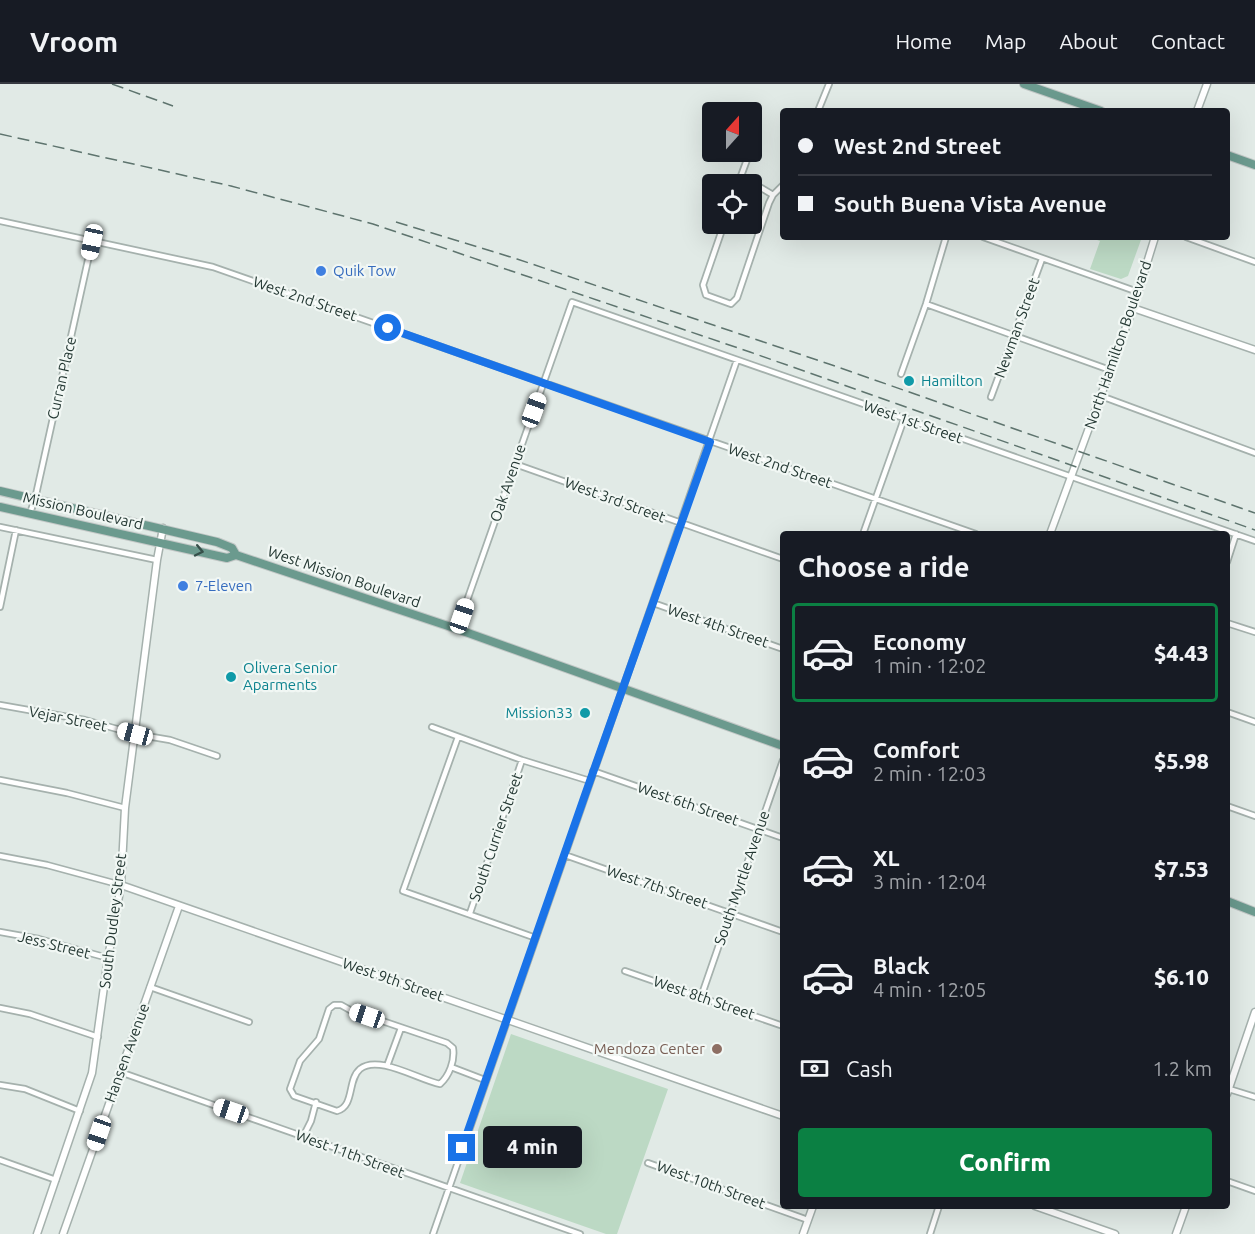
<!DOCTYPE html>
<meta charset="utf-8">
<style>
:root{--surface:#171b24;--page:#242831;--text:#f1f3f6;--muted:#9ea1a6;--line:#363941;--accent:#0b8043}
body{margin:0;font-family:Ubuntu,sans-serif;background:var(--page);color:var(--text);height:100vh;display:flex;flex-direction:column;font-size:22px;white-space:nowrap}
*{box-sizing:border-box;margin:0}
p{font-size:20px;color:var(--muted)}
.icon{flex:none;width:33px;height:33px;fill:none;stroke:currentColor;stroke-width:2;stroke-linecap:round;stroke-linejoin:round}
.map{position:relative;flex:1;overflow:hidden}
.drawer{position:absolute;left:780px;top:447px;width:450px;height:678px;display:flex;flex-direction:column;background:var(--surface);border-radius:6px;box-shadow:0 6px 24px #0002}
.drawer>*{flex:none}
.top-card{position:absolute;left:780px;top:24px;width:450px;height:132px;border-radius:6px;box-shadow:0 6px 24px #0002;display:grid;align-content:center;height:132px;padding:0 18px;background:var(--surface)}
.needle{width:39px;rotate:21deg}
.controls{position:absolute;left:702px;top:18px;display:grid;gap:12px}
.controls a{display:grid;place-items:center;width:60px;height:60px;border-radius:6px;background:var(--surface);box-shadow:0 6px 24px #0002;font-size:30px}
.end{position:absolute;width:27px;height:27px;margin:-14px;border:8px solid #1a73e8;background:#fff;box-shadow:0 0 0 3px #fff}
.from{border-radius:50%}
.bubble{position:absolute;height:42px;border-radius:6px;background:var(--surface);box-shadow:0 6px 24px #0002;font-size:20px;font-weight:800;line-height:42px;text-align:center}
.car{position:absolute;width:18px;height:36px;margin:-18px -9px;border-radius:8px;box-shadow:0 0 4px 2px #0007;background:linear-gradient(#fff 24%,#345 0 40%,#fff 0 76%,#345 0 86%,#fff 0)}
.top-card b{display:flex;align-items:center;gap:21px;height:57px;font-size:22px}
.top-card b+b{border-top:2px solid var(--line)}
.top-card i{width:15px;height:15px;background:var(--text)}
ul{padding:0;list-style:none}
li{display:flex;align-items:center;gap:18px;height:99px;margin:0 12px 9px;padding:0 6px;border:3px solid transparent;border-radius:6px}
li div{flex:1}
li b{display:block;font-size:22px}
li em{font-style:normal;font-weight:800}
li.on{border-color:var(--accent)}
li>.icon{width:54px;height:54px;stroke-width:1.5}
h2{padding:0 18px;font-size:27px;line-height:72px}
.pay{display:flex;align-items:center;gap:15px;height:66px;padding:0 18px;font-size:22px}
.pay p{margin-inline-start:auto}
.cta{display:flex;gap:12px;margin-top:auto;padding:12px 18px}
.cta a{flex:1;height:69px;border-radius:6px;background:var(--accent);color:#fff;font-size:24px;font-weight:800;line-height:69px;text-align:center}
header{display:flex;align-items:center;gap:36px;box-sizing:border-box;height:84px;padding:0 30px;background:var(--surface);border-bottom:2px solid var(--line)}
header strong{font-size:28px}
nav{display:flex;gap:33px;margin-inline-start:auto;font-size:21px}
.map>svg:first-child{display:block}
.green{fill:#bcd9c4}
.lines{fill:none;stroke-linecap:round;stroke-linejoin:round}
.minor-casing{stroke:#a5b1ad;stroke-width:8}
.tertiary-casing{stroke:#a5b1ad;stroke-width:9}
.primary-casing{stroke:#c2c7c6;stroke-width:10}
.minor{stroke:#fff;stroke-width:4.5}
.tertiary{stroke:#fff;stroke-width:6}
.primary{stroke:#6b9a8e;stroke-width:8}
.rail{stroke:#5e746e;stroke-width:1.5;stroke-dasharray:12 6;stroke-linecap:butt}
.oneway{stroke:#36504a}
.route{stroke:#1a73e8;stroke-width:8}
.shop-dot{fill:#3f7fe0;stroke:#f1f7f4;stroke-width:2}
.culture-dot{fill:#0f9aa8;stroke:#f1f7f4;stroke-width:2}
.education-dot{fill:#8d6e63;stroke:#f1f7f4;stroke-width:2}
.labels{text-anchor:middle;stroke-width:4.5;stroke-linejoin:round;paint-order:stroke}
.shop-label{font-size:15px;fill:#366cbe;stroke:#f1f7f4;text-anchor:start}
.street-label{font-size:15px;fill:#243833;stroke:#f1f7f4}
.culture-label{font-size:15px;fill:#0d838f;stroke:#f1f7f4;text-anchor:start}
.education-label{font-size:15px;fill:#785e54;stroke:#f1f7f4;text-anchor:end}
</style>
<header>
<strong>Vroom</strong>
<nav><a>Home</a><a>Map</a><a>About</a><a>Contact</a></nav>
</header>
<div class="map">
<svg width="1255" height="1150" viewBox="0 0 1255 1150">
<rect width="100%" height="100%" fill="#e1eae6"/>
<path class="green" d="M1088 153H1142L1128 192 1121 195 1090 185 1100 157Z
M511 950 668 1005 617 1150H606L460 1099Z"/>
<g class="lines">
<g class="minor-casing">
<path id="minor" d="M818 27 829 0
M740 95 753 99 773 111
M738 100 748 73
M0 137 213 183 976 450
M724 140 703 201 706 211 731 220 737 214 769 119 773 111 783 101
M983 153 1138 208
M1186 153 1255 178
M926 220 1110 286
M901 290 926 220 946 153
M1101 312 1255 369
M991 313 1042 175
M515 380 783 475
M30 429 35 415 92 158
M0 443 157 476
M863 450 904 335
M1227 478 1236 450
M653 519 783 565
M0 523 16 446
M1227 539 1255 548
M457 545 572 218 1255 457
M0 621 85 636 135 650 170 656 217 672
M1227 628 1255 638
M432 643 522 676 590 697
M458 653 403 807 536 854
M593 687 783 754
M0 696 67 709 125 724
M1227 722 1255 732
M565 771 783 848
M0 772 47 781 121 801
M470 829 522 676
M0 848 39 855 108 874
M625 887 783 942
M150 903 249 938
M701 913 783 676
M334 921H341L350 926 447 959 453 964C455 977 449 992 440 1000 419 996 378 970 360 985 347 996 355 1022 337 1027L294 1012 290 1005 300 977 319 955 329 925Z
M0 924 30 930 98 953
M387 982 401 944
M451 983 485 996
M120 988 580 1150
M0 1001 25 1005 80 1027
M1229 1005 1255 1013
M303 1053 311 1037 316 1018
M0 1076 56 1096
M648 1079 808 1136
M1227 1097 1255 1107
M433 1150 737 276
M930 1150 939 1122"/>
</g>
<g class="tertiary-casing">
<path id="tertiary" d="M1197 27 1207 0
M1133 224 1255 266
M1050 450 1133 224 1155 153
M121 801 783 1032
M1227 1010 1255 928
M1035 1122 1115 1150
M37 1150 92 989 108 874 121 801 125 724 157 476 163 444
M63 1150 179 822
M803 1150 813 1122
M1176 1150 1186 1122"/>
</g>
<g class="primary-casing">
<path id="primary" d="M1024 0 1101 27
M1227 71 1255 81
M0 407 217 458 232 464 236 471
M0 423 227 474 236 471 457 545 783 662
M1227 817 1255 828"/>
</g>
<use href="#minor" class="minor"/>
<use href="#tertiary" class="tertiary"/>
<use href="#primary" class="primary"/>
<path class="rail" d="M112 0 173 22
M0 50 231 102 373 140 750 268 1255 446
M396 138 517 175 829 280 1255 429"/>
</g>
<defs><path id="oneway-chevron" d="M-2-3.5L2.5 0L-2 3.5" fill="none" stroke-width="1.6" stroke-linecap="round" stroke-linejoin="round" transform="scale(1.5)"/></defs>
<use class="oneway" href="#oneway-chevron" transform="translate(199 467) rotate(12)"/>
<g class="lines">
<path class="route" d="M388 244 710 358 585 711 462 1064"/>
</g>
<g class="shop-dot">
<circle cx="321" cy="187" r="6"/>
<circle cx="183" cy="502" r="6"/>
</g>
<g class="culture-dot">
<circle cx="909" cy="297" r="6"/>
<circle cx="231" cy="593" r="6"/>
<circle cx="585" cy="629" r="6"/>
</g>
<circle class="education-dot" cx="717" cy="965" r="6"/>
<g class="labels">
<g class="shop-label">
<text x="333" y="192">Quik Tow</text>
<text x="195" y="507">7-Eleven</text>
</g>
<g class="street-label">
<text transform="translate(305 215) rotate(19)" y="5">West 2nd Street</text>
<text transform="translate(1017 244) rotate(-70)" y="5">Newman Street</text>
<text transform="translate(1118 261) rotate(-71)" y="5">North Hamilton Boulevard</text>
<text transform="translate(62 294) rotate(-77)" y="5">Curran Place</text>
<text transform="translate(913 338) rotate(19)" y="5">West 1st Street</text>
<text transform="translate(780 382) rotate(19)" y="5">West 2nd Street</text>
<text transform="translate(508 399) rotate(-71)" y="5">Oak Avenue</text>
<text transform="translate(615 416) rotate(20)" y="5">West 3rd Street</text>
<text transform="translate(83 427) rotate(13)" y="5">Mission Boulevard</text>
<text transform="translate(344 493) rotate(19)" y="5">West Mission Boulevard</text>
<text transform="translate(718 542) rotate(19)" y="5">West 4th Street</text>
<text transform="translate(68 635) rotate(11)" y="5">Vejar Street</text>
<text transform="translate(688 720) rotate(19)" y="5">West 6th Street</text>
<text transform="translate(496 753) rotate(-71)" y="5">South Currier Street</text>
<text transform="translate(742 794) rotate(-71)" y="5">South Myrtle Avenue</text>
<text transform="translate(657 803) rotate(19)" y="5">West 7th Street</text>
<text transform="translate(113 837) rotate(-83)" y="5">South Dudley Street</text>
<text transform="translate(54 861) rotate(14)" y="5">Jess Street</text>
<text transform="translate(393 896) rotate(19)" y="5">West 9th Street</text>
<text transform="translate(704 914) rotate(19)" y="5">West 8th Street</text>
<text transform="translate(127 969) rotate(-70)" y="5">Hansen Avenue</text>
<text transform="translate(350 1070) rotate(20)" y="5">West 11th Street</text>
<text transform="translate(711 1101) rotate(20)" y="5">West 10th Street</text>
</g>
<g class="culture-label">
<text x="921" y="302">Hamilton</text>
<text x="243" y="589">Olivera Senior<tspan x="243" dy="17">Aparments</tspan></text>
<text x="573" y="634" text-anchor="end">Mission33</text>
</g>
<g class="education-label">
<text x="705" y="970">Mendoza Center</text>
</g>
</g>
</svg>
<div class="controls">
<a><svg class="needle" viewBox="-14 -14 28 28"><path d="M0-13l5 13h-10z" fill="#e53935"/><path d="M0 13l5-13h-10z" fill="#9ea1a6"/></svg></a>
<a><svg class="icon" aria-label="locate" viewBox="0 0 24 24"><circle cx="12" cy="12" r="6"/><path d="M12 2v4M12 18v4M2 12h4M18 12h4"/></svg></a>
</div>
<i class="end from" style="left:388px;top:244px"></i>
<i class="end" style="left:462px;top:1064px"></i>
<div class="bubble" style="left:483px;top:1042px;width:99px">4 min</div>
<i class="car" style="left:92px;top:158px;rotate:192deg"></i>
<i class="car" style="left:534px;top:326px;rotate:20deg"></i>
<i class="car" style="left:462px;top:532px;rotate:19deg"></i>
<i class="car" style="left:135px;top:650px;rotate:285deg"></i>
<i class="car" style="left:367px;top:932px;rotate:289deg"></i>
<i class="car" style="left:231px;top:1027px;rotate:289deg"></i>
<i class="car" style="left:99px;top:1049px;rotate:199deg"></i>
<div class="top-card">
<b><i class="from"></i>West 2nd Street</b>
<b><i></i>South Buena Vista Avenue</b>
</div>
<section class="drawer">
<h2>Choose a ride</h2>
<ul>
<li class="on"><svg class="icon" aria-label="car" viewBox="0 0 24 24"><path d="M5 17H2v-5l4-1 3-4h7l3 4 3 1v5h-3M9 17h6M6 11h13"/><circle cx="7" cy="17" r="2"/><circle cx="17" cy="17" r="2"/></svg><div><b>Economy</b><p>1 min · 12:02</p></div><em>$4.43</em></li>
<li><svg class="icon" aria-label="car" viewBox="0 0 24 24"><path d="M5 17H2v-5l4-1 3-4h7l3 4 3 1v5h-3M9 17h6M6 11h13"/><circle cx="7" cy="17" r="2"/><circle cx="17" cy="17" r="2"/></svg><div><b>Comfort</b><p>2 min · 12:03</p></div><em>$5.98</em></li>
<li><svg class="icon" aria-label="car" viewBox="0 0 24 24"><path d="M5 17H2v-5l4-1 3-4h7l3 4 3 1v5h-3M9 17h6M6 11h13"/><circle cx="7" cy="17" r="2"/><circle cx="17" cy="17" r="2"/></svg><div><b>XL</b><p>3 min · 12:04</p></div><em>$7.53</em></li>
<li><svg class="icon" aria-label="car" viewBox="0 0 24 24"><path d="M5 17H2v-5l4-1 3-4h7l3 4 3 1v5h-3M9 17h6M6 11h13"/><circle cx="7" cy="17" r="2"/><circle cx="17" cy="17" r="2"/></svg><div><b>Black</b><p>4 min · 12:05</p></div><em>$6.10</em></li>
</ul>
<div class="pay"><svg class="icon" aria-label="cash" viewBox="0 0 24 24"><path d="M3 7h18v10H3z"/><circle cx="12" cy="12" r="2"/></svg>Cash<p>1.2 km</p></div>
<div class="cta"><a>Confirm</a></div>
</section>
</div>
